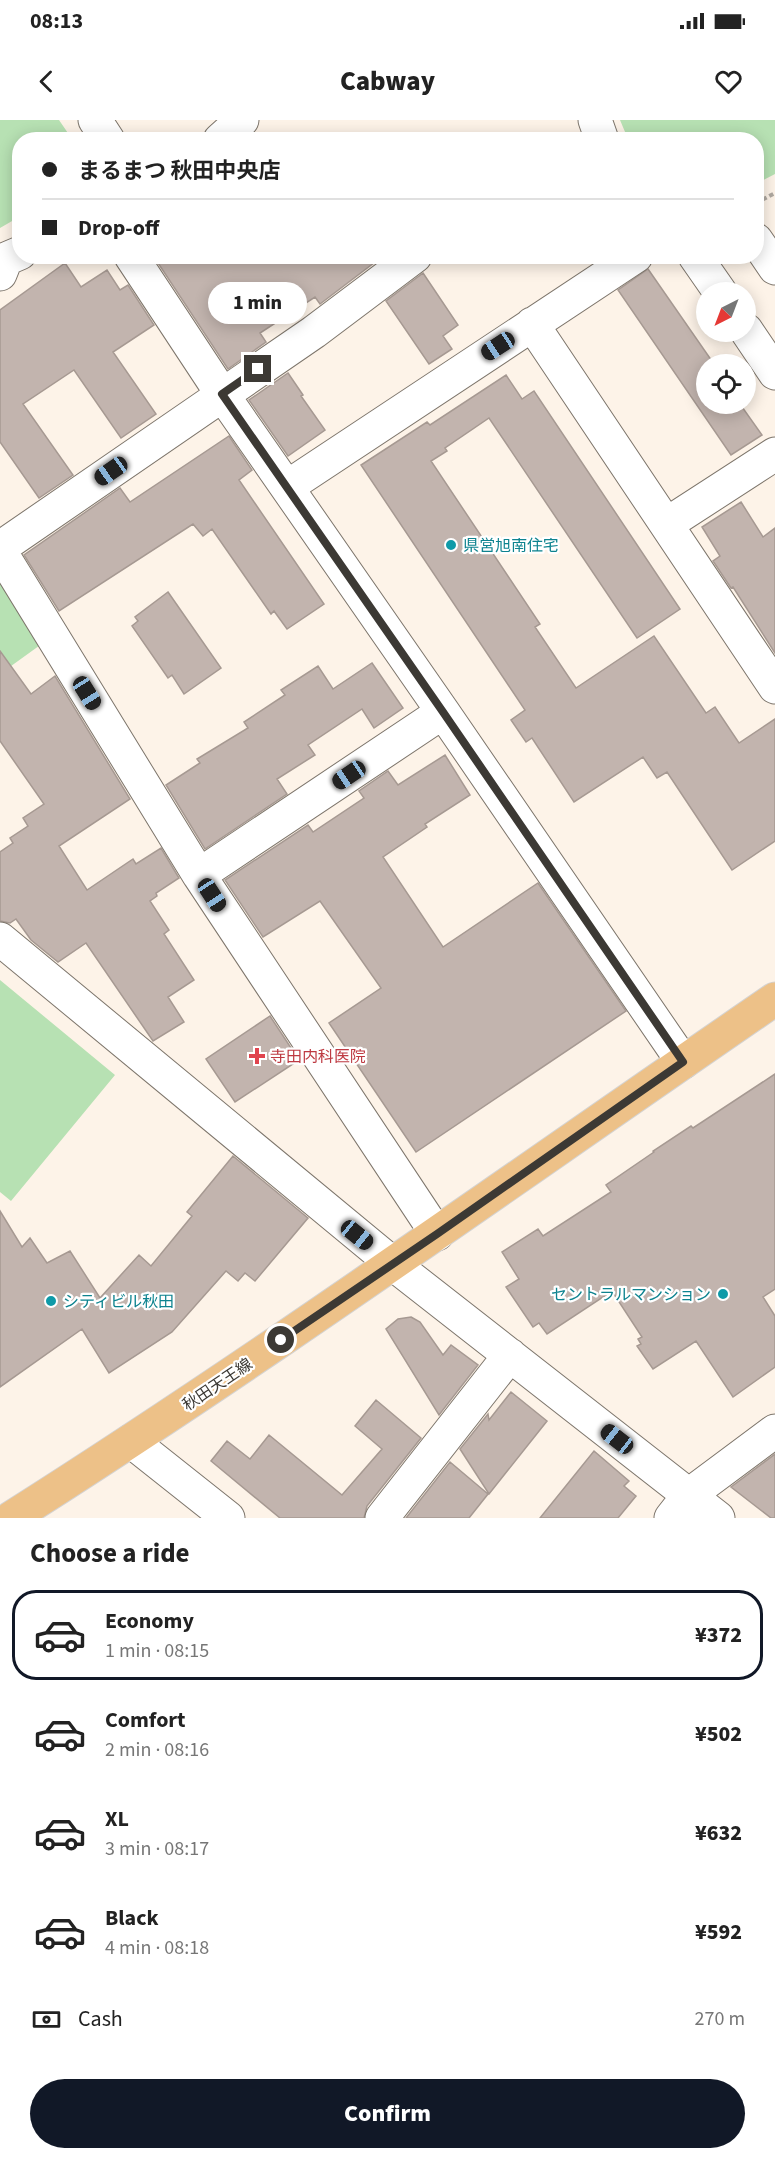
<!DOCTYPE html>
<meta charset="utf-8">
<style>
:root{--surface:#fff;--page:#f2f2f2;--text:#222;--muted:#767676;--line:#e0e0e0;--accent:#111827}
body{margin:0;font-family:"Source Sans 3","Noto Sans JP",sans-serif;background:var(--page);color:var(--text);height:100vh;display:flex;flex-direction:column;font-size:22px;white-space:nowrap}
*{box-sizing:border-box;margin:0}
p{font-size:20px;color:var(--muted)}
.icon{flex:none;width:33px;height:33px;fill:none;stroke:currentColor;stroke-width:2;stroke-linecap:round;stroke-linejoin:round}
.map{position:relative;height:1398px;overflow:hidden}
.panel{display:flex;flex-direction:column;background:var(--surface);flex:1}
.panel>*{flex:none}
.banner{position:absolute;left:12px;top:12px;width:752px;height:132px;border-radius:24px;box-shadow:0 3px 15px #0003;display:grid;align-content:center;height:132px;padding:0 30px;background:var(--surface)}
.needle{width:39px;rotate:222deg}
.controls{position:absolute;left:696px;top:162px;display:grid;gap:12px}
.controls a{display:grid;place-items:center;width:60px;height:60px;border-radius:50%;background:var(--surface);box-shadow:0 3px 15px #0003;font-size:30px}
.end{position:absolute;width:27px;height:27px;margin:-14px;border:8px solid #3c3934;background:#fff;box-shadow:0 0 0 3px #fff}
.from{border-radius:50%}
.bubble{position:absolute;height:42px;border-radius:21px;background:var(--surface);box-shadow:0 3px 15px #0003;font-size:20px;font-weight:800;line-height:42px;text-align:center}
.car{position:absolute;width:18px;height:36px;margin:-18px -9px;border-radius:8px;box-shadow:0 0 4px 2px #0007;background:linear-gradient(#222 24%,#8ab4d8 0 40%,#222 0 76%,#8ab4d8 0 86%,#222 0)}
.banner b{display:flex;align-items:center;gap:21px;height:57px;font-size:22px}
.banner b+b{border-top:2px solid var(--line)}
.banner i{width:15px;height:15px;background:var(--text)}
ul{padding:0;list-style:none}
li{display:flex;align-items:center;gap:18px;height:90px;margin:0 12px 9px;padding:0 18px;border:3px solid transparent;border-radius:24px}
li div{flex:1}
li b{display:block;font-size:22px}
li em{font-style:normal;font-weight:800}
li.current{border-color:var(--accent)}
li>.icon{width:54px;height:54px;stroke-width:1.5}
h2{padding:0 30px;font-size:27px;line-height:72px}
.pay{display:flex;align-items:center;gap:15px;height:66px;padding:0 30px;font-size:22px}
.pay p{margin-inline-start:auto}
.primary-button{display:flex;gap:12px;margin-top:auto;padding:12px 30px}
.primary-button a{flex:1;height:69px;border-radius:36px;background:var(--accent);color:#fff;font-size:24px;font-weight:800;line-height:69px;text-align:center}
.status{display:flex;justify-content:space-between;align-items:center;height:42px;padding:0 30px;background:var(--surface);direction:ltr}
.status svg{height:16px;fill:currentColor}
header{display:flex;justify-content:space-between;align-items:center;height:78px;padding:0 30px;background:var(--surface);font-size:27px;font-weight:800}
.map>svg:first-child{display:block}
.green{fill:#b7e1b3}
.building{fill:#c2b4ae;stroke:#a69992;stroke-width:1.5}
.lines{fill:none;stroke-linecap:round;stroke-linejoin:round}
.minor-casing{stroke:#7d756b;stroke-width:35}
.major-casing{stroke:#d4d3d2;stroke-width:35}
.path{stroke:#afa8a0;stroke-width:4;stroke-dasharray:4.5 3;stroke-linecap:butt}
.minor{stroke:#fff;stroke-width:33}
.major{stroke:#edc188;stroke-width:33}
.route{stroke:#3c3934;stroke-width:8}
.culture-dot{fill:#0f9aa8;stroke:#fff;stroke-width:2}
.health-dot{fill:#e0444e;stroke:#fff;stroke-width:2}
.labels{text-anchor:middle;stroke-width:4.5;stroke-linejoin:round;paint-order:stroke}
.culture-label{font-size:16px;fill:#0d838f;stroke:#fff;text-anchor:start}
.health-label{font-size:16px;fill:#be3a42;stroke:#fff;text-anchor:start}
.street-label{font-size:16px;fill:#3c3934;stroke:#fff}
</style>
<div class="status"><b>08:13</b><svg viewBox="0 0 49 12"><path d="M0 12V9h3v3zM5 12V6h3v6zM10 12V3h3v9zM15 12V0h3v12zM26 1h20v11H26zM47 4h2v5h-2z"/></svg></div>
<header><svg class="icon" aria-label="back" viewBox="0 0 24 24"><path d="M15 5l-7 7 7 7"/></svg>Cabway<svg class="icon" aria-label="heart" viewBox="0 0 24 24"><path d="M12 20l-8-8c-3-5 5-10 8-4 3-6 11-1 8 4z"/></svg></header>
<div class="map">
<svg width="775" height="1398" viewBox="0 0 775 1398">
<rect width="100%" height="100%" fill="#fdf3e8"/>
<path class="green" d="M0 0H59L72 19 20 20 19 97 0 108Z
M620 0H775V54L756 64V20L628 19Z
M0 452 43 523 0 554Z
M0 860 115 955 11 1081 0 1072Z"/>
<path class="building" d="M168 136H383L320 184 315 177 260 213 266 222 228 249 158 143Z
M65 143 81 167 107 150 120 170 128 165 154 205 113 232 156 294 121 318 74 250 23 284 73 355 39 378 0 322V190Z
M648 149 714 244H706V284H740L762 315 731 335 618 170Z
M423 153 458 205 443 216 452 229 429 244 386 181Z
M288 253 303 275 301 276 325 310 288 336 249 280Z
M506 255 522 279 534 271 680 489 637 518 489 298 445 328 447 331 431 341 540 504 535 507 576 568 654 516 706 593 715 587 739 623 775 599V721L732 750 667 652 657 658 643 637 574 682 532 618 526 622 511 600 525 590 361 345 427 302 430 305Z
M229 316 252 350 239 360 324 484 287 509 274 491 271 494 212 409 203 416 193 404 59 491 24 435 120 368 130 382Z
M741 382 763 417 775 408V533L733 467 731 468 713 441 720 436 702 407Z
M168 472 221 548 184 574 172 555 168 558 132 506 138 501 135 497Z
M0 531 31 574 55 556 130 679 59 726 87 770 133 739 136 744 161 728 179 758 156 773 157 776 150 781 169 810 164 814 194 860 168 877 184 902 153 921 86 823 58 842 31 820 16 799 10 803 0 801V732L13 723 10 718 28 706 23 698 44 684 0 621Z
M372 543 403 588 374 608 362 589 308 625 315 635 277 659 287 674 205 729 166 665 200 643 197 639 248 608 244 602 285 575 281 570 318 546 333 569Z
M445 635 470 675 425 704 427 707 383 737 443 827 538 763 626 891 416 1032 329 903 381 868 320 781 263 817 225 760 308 705 313 712 364 678 359 671 388 651 398 665Z
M270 896 299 940 235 982 206 939Z
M775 954V1169L763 1177 775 1196V1247L733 1277 696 1221 653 1249 637 1226 641 1224 638 1219 642 1217 612 1171 547 1214 539 1203 533 1207 506 1167 519 1159 502 1132 538 1109 543 1116 611 1072 606 1065 654 1032 653 1031 691 1006 693 1008Z
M233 1036 308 1098 255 1161 245 1153 238 1161 226 1151 172 1212 109 1253 82 1209 0 1267V1091L22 1127 30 1118 47 1143 70 1131 100 1178 139 1135 151 1146 192 1096 187 1092Z
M411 1197 420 1202 443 1235 451 1225 478 1245 439 1295 386 1209 398 1199Z
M511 1272 547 1301 489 1374 460 1329 488 1294 489 1300Z
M376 1280 421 1318 367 1386 364 1398H280L211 1341 227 1321 250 1339 269 1315 342 1375 382 1329 355 1306Z
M594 1331 629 1361 624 1366 636 1376 618 1398H540Z
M775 1334V1398H771L731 1367Z
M450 1342 488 1374 469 1398H406Z"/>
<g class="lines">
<g class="minor-casing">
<path id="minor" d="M95 0 108 20
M595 0 602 20
M220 20 242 0
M756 120 775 148
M131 136 222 274 443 592 683 942
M695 136 720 172
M0 154 6 139 20 133
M532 204 775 567
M746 210 775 253
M287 367 636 136
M667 404 775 334
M0 428 314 212 415 136
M0 431 199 755 437 1114
M199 755 443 592
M0 819 393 1144 718 1398
M131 1321 228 1398
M382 1398 510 1235
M671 1398 689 1375 775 1311"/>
</g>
<g class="major-casing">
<path id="major" d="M11 1398C271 1233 521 1053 775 879"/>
</g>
<path class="path" d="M756 83 775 73"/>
<use href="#minor" class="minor"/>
<use href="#major" class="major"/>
</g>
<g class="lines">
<path class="route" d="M258 249 222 274 443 592 683 942 437 1114 281 1220"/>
</g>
<g class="culture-dot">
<circle cx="451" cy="425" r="6"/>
<circle cx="723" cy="1174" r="6"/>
<circle cx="51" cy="1181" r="6"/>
</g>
<path class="health-dot" d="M254 927h6v6h6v6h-6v6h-6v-6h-6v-6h6z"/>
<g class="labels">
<g class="culture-label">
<text x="463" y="431">県営旭南住宅</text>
<text x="711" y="1180" text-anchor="end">セントラルマンション</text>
<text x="63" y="1187">シティビル秋田</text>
</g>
<g class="health-label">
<text x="270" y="942">寺田内科医院</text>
</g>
<g class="street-label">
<text transform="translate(217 1264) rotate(-34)" y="6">秋田天王線</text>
</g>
</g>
</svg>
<div class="controls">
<a><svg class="needle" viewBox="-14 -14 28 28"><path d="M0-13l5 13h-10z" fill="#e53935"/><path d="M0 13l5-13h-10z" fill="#767676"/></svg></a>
<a><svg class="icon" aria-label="locate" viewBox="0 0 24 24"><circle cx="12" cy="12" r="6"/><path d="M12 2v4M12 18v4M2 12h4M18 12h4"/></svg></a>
</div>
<i class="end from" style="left:281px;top:1220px"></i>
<i class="end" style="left:258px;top:249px"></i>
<div class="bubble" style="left:208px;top:162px;width:99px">1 min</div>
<i class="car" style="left:498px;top:226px;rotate:237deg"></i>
<i class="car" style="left:111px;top:351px;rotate:235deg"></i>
<i class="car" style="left:87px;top:573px;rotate:148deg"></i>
<i class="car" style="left:349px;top:655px;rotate:236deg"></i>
<i class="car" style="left:212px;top:775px;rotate:147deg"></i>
<i class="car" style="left:357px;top:1115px;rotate:129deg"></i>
<i class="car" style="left:617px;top:1319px;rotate:308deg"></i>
<div class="banner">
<b><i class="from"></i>まるまつ 秋田中央店</b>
<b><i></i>Drop-off</b>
</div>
</div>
<section class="panel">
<h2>Choose a ride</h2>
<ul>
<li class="current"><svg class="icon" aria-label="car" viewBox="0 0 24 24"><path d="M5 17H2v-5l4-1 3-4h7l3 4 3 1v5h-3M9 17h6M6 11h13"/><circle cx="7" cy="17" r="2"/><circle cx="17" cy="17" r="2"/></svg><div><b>Economy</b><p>1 min · 08:15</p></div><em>¥372</em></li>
<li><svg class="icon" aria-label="car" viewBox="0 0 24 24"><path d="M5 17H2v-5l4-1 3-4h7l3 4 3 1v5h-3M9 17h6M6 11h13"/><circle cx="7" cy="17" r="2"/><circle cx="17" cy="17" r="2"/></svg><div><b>Comfort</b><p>2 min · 08:16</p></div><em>¥502</em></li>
<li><svg class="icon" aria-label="car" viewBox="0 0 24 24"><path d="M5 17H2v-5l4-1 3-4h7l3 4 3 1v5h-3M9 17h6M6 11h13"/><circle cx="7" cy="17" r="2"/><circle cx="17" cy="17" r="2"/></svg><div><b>XL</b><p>3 min · 08:17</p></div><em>¥632</em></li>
<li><svg class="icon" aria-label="car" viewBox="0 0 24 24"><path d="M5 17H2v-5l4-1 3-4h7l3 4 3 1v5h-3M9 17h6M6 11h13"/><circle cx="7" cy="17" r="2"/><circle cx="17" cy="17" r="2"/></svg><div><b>Black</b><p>4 min · 08:18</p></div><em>¥592</em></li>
</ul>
<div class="pay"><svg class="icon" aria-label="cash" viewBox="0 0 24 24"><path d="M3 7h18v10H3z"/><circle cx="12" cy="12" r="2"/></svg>Cash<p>270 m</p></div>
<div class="primary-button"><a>Confirm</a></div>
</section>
